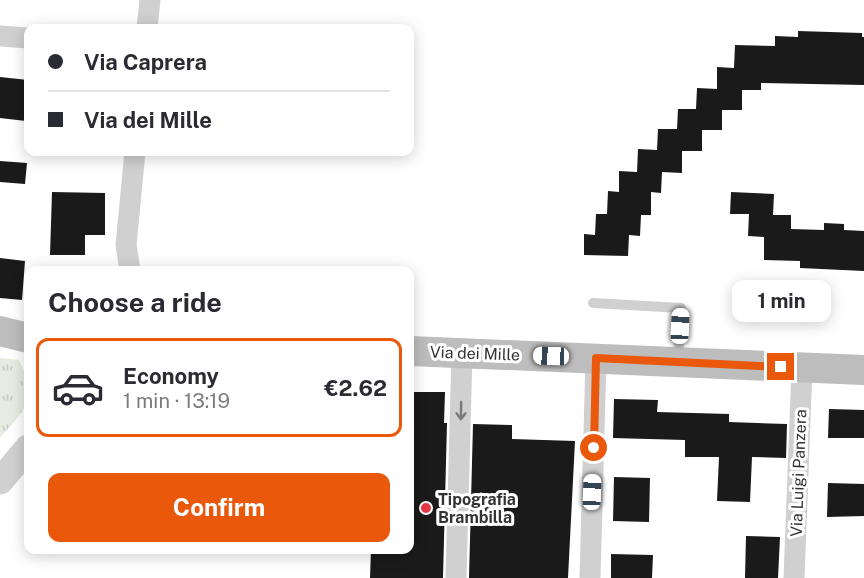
<!DOCTYPE html>
<meta charset="utf-8">
<style>
:root{--surface:#fff;--page:#f7f7f7;--text:#2b2b33;--muted:#7c7c81;--line:#e1e1e2;--accent:#ea580c}
body{margin:0;font-family:"Public Sans",sans-serif;background:var(--page);color:var(--text);height:100vh;display:flex;flex-direction:column;font-size:22px;white-space:nowrap}
*{box-sizing:border-box;margin:0}
p{font-size:20px;color:var(--muted)}
.icon{flex:none;width:33px;height:33px;fill:none;stroke:currentColor;stroke-width:2;stroke-linecap:round;stroke-linejoin:round}
.map{position:relative;flex:1;overflow:hidden}
.sheet{position:absolute;left:24px;top:266px;width:390px;height:288px;display:flex;flex-direction:column;background:var(--surface);border-radius:12px;box-shadow:0 3px 15px #0003}
.sheet>*{flex:none}
.hud{position:absolute;left:24px;top:24px;width:390px;height:132px;border-radius:12px;box-shadow:0 3px 15px #0003;display:grid;align-content:center;height:132px;padding:0 24px;background:var(--surface)}
.end{position:absolute;width:27px;height:27px;margin:-14px;border:8px solid #ea580c;background:#fff;box-shadow:0 0 0 3px #fff}
.from{border-radius:50%}
.bubble{position:absolute;height:42px;border-radius:12px;background:var(--surface);box-shadow:0 3px 15px #0003;font-size:20px;font-weight:700;line-height:42px;text-align:center}
.car{position:absolute;width:18px;height:36px;margin:-18px -9px;border-radius:8px;box-shadow:0 0 4px 2px #0007;background:linear-gradient(#fff 24%,#345 0 40%,#fff 0 76%,#345 0 86%,#fff 0)}
.hud b{display:flex;align-items:center;gap:21px;height:57px;font-size:22px}
.hud b+b{border-top:2px solid var(--line)}
.hud i{width:15px;height:15px;background:var(--text)}
ul{padding:0;list-style:none}
li{display:flex;align-items:center;gap:18px;height:99px;margin:0 12px 9px;padding:0 12px;border:3px solid var(--line);border-radius:12px}
li div{flex:1}
li b{display:block;font-size:22px}
li em{font-style:normal;font-weight:700}
li.active{border-color:var(--accent)}
li>.icon{width:54px;height:54px;stroke-width:1.5}
h2{padding:0 24px;font-size:27px;line-height:72px}
.cta{display:flex;gap:12px;margin-top:auto;padding:12px 24px}
.cta a{flex:1;height:69px;border-radius:12px;background:var(--accent);color:#fff;font-size:24px;font-weight:700;line-height:69px;text-align:center}
.map>svg:first-child{display:block}
.grass{fill:url(#grass-tufts)}
.building{fill:#1a1a1a}
.lines{fill:none;stroke-linecap:round;stroke-linejoin:round}
.service{stroke:#d0d0d0;stroke-width:10}
.minor{stroke:#d0d0d0;stroke-width:21}
.tertiary{stroke:#d0d0d0;stroke-width:27}
.secondary{stroke:#bdbdbd;stroke-width:30}
.oneway{stroke:#7a7a7a}
.route{stroke:#ea580c;stroke-width:8}
.poi-dot{fill:#e63946;stroke:#fff;stroke-width:2}
.labels{text-anchor:middle;stroke-width:6;stroke-linejoin:round;paint-order:stroke}
.street-label{font-size:16px;fill:#333;stroke:#fff}
.poi-label{font-size:16px;font-weight:bold;fill:#333;stroke:#fff;text-anchor:start}
</style>
<div class="map">
<svg width="864" height="578" viewBox="0 0 864 578">
<defs>
<pattern id="grass-tufts" width="24" height="20" patternUnits="userSpaceOnUse" patternTransform="scale(1.5)"><rect width="24" height="20" fill="#e6ecdf"/><path d="M3 7l-1-3M5 7V3M7 7l1-3M15 17l-1-3M17 17v-4M19 17l1-3" fill="none" stroke="#c6cbc0"/></pattern>
</defs>
<rect width="100%" height="100%" fill="#fff"/>
<path class="grass" d="M0 358 19 360C38 400 27 407 0 438Z"/>
<path class="building" d="M798 31 862 33V37H864V85L761 83V90H742V110H722V130H702V151H682V173L662 172 661 193 651 192V215H641L640 236 629 235 628 256 584 255V234L595 235 596 214H607L608 191 619 192V171L637 172 638 149 657 150 658 129H677L678 109H696L697 88 717 89V67L734 68 735 45 775 46V36L798 37Z
M0 77 28 80 26 121 0 118Z
M0 161 27 163 25 184 0 182Z
M52 192 105 193V235H85V255H50Z
M731 192 774 194 773 215H791V229L824 230V223L844 224V230L864 231V271L800 268V261L764 260V237L748 236 749 214H730Z
M0 258 25 261 22 300 0 298Z
M410 392H445L444 423H447L443 578H370L371 549H410Z
M614 399 658 400 657 412 729 414V422L787 424 786 458 752 457 750 502 717 501 719 457H685V440L613 438Z
M829 409 864 410V438H828Z
M473 424 512 425V439L575 441 568 578H469Z
M614 477 650 478 649 522 613 521Z
M828 483 864 484V516L827 517Z
M746 536 780 537 778 578H745Z
M611 554 653 555 652 578H611Z"/>
<g class="lines">
<path class="service" d="M593 303 681 308 678 360"/>
<path class="minor" d="M147 28 150 0
M0 36 28 38
M130 270 126 245 135 152
M456 578 462 353
M590 578 596 358
M794 578 802 368"/>
<path class="tertiary" d="M0 481 28 448"/>
<path class="secondary" d="M0 331 28 338
M410 351 864 370"/>
</g>
<defs><path id="oneway-shaft" d="M-6 0H5M1.5-3L5.5 0L1.5 3" fill="none" stroke-width="1.6" stroke-linecap="round" stroke-linejoin="round" transform="scale(1.5)"/></defs>
<use class="oneway" href="#oneway-shaft" transform="translate(461 411) rotate(91)"/>
<g class="lines">
<path class="route" d="M594 448 596 358 781 367"/>
</g>
<circle class="poi-dot" cx="426" cy="508" r="6"/>
<g class="labels">
<g class="street-label">
<text transform="translate(475 353) rotate(2)" y="6">Via dei Mille</text>
<text transform="translate(798 473) rotate(-88)" y="6">Via Luigi Panzera</text>
</g>
<g class="poi-label">
<text x="438" y="505">Tipografia<tspan x="438" dy="18">Brambilla</tspan></text>
</g>
</g>
</svg>
<i class="end from" style="left:594px;top:448px"></i>
<i class="end" style="left:781px;top:367px"></i>
<div class="bubble" style="left:732px;top:280px;width:99px">1 min</div>
<i class="car" style="left:680px;top:326px;rotate:3deg"></i>
<i class="car" style="left:551px;top:356px;rotate:272deg"></i>
<i class="car" style="left:592px;top:492px;rotate:2deg"></i>
<div class="hud">
<b><i class="from"></i>Via Caprera</b>
<b><i></i>Via dei Mille</b>
</div>
<section class="sheet">
<h2>Choose a ride</h2>
<ul>
<li class="active"><svg class="icon" aria-label="car" viewBox="0 0 24 24"><path d="M5 17H2v-5l4-1 3-4h7l3 4 3 1v5h-3M9 17h6M6 11h13"/><circle cx="7" cy="17" r="2"/><circle cx="17" cy="17" r="2"/></svg><div><b>Economy</b><p>1 min · 13:19</p></div><em>€2.62</em></li>
</ul>
<div class="cta"><a>Confirm</a></div>
</section>
</div>
